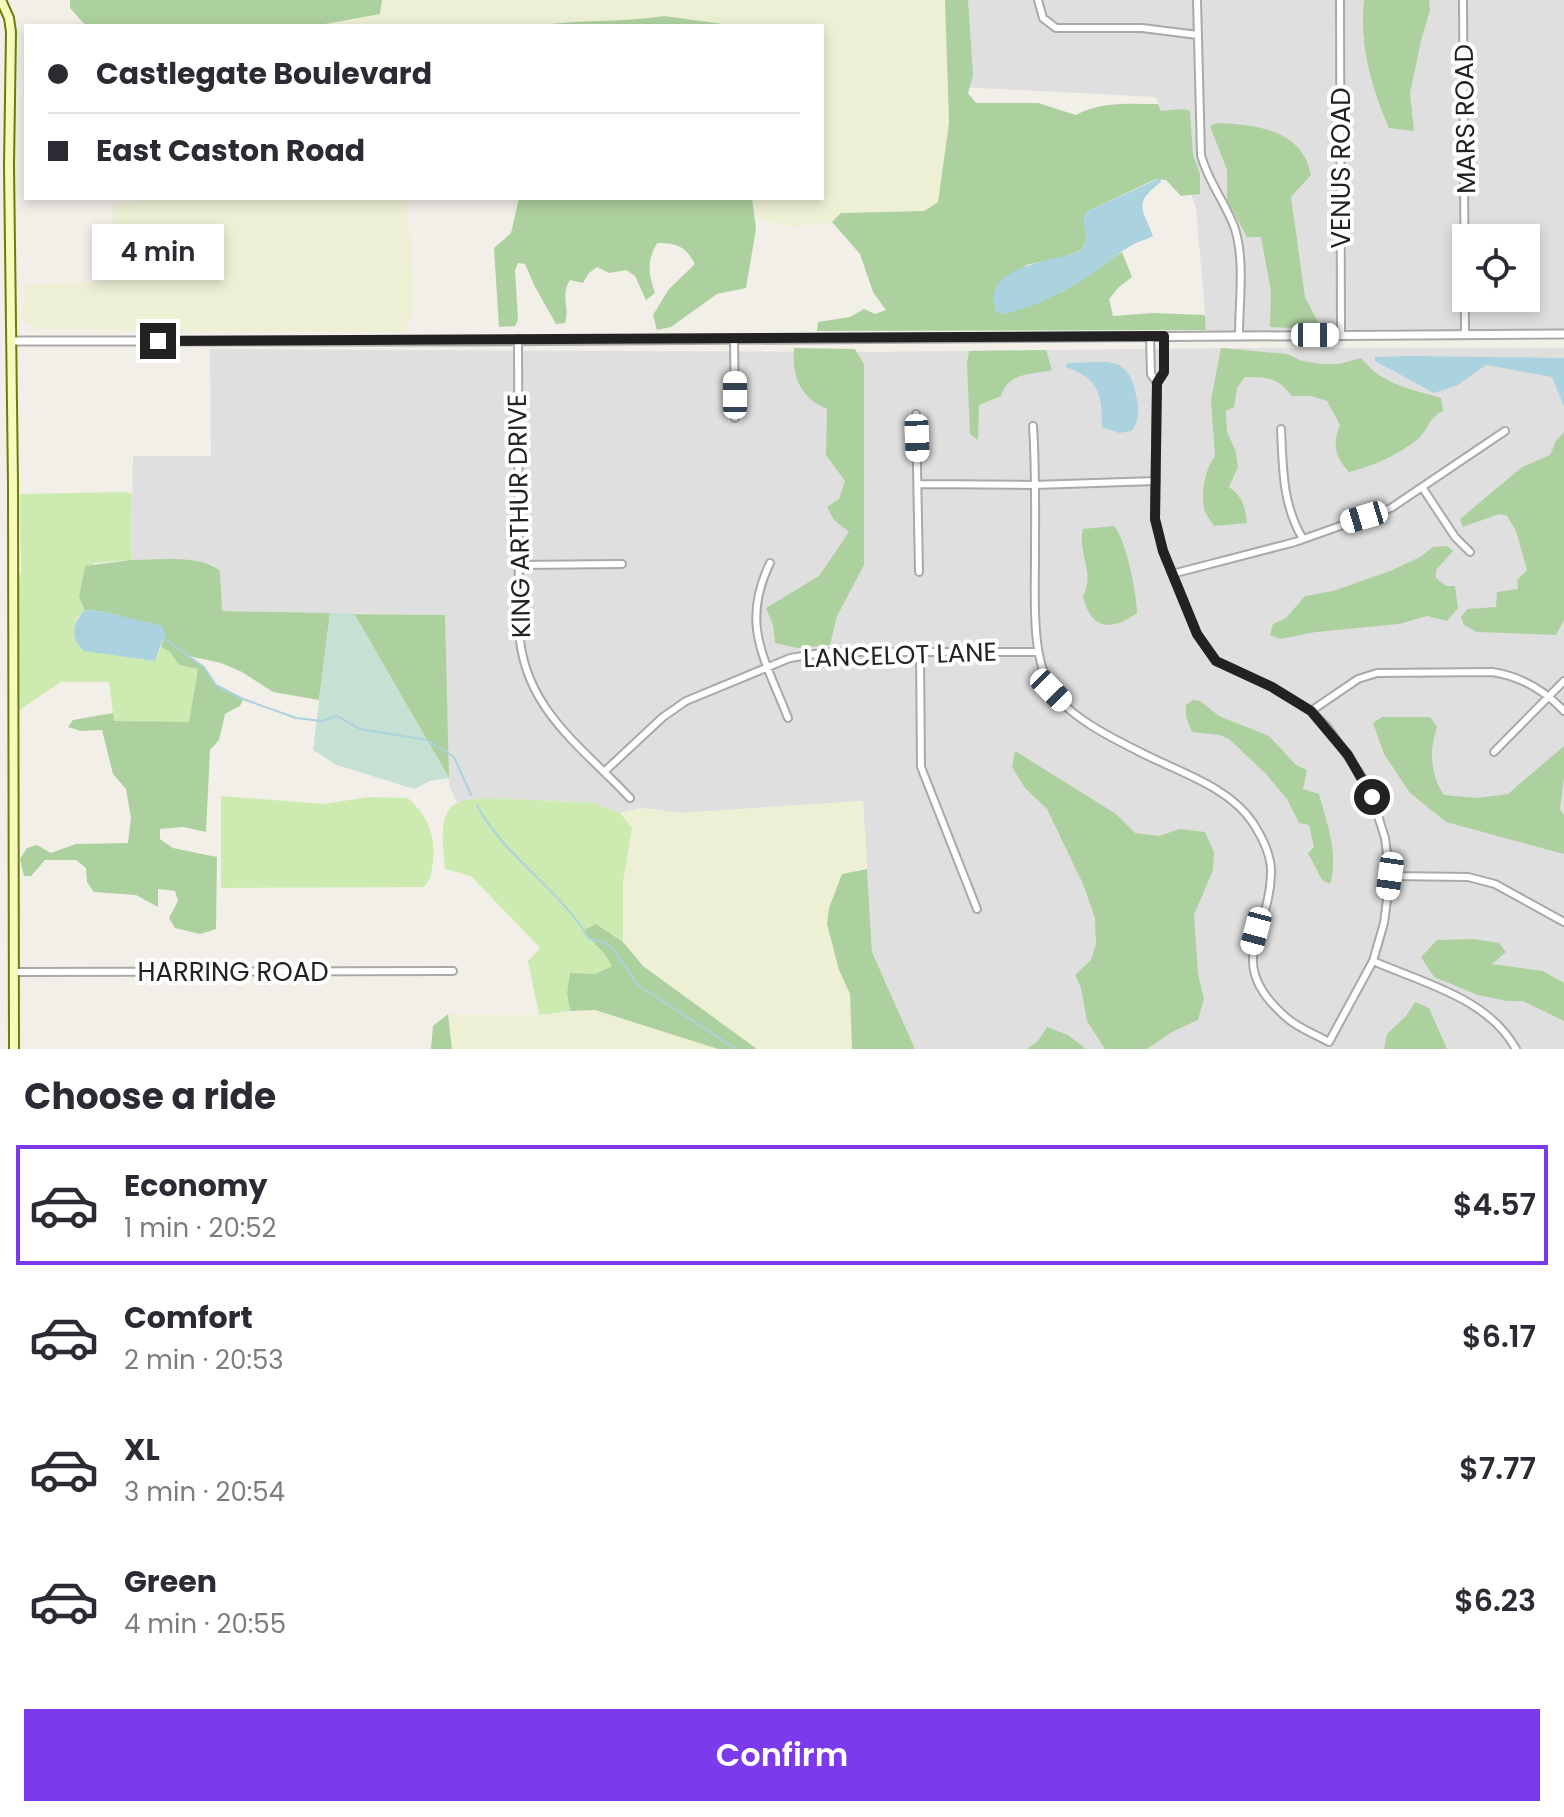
<!DOCTYPE html>
<meta charset="utf-8">
<style>
:root{--surface:#fff;--page:#f7f7f7;--text:#2b2b33;--muted:#7c7c81;--line:#e1e1e2;--accent:#7c3aed}
body{margin:0;font-family:Poppins,sans-serif;background:var(--page);color:var(--text);height:100vh;display:flex;flex-direction:column;font-size:30px;white-space:nowrap}
*{box-sizing:border-box;margin:0}
p{font-size:26px;color:var(--muted)}
.icon{flex:none;width:44px;height:44px;fill:none;stroke:currentColor;stroke-width:2;stroke-linecap:round;stroke-linejoin:round}
.map{position:relative;height:1049px;overflow:hidden}
.sheet{display:flex;flex-direction:column;background:var(--surface);flex:1}
.sheet>*{flex:none}
.banner{position:absolute;left:24px;top:24px;width:800px;height:176px;border-radius:0px;box-shadow:0 4px 12px #0003;display:grid;align-content:center;height:176px;padding:0 24px;background:var(--surface)}
.controls{position:absolute;left:1452px;top:224px;display:grid;gap:16px}
.controls a{display:grid;place-items:center;width:88px;height:88px;border-radius:0px;background:var(--surface);box-shadow:0 4px 12px #0003;font-size:40px}
.end{position:absolute;width:36px;height:36px;margin:-18px;border:10px solid #222;background:#fff;box-shadow:0 0 0 4px #fff}
.from{border-radius:50%}
.bubble{position:absolute;height:56px;border-radius:0px;background:var(--surface);box-shadow:0 4px 12px #0003;font-size:26px;font-weight:600;line-height:56px;text-align:center}
.car{position:absolute;width:24px;height:48px;margin:-24px -12px;border-radius:10px;box-shadow:0 0 6px 2px #0007;background:linear-gradient(#fff 24%,#345 0 40%,#fff 0 76%,#345 0 86%,#fff 0)}
.banner b{display:flex;align-items:center;gap:28px;height:76px;font-size:30px}
.banner b+b{border-top:2px solid var(--line)}
.banner i{width:20px;height:20px;background:var(--text)}
ul{padding:0;list-style:none}
li{display:flex;align-items:center;gap:24px;height:120px;margin:0 16px 12px;padding:0 8px;border:4px solid transparent;border-radius:0px}
li div{flex:1}
li b{display:block;font-size:30px}
li em{font-style:normal;font-weight:600}
li.selected{border-color:var(--accent)}
li>.icon{width:72px;height:72px;stroke-width:1.5}
h2{padding:0 24px;font-size:36px;line-height:96px}
.cta{display:flex;gap:16px;margin-top:auto;padding:16px 24px}
.cta a{flex:1;height:92px;border-radius:0px;background:var(--accent);color:#fff;font-size:32px;font-weight:600;line-height:92px;text-align:center}
.map>svg:first-child{display:block}
.residential{fill:#e0dfdf;fill-rule:evenodd}
.farmland{fill:#eef0d5}
.grass{fill:#cdebb0}
.forest{fill:#add19e}
.wetland{fill:#c6e0d4}
.water{fill:#aad3df}
.lines{fill:none;stroke-linecap:round;stroke-linejoin:round}
.stream{stroke:#aad3df;stroke-width:2}
.minor-casing{stroke:#a9a9a9;stroke-width:10}
.tertiary-casing{stroke:#a9a9a9;stroke-width:11}
.secondary-casing{stroke:#707d05;stroke-width:12}
.minor{stroke:#fff;stroke-width:6}
.tertiary{stroke:#fff;stroke-width:7}
.secondary{stroke:#f7fabf;stroke-width:8}
.route{stroke:#222;stroke-width:10}
.labels{text-anchor:middle;stroke-width:8;stroke-linejoin:round;paint-order:stroke}
.street-label{font-size:26px;fill:#222;stroke:#fff}
</style>
<div class="map">
<svg width="1564" height="1049" viewBox="0 0 1564 1049">
<rect width="100%" height="100%" fill="#f2efe9"/>
<path class="residential" d="M958 0H1564V333L1207 335 1196 208 1156 97 960 87ZM1466 238H1526V298H1466Z
M1243 348H1564V1049H915L872 952 863 801 680 813 642 808 620 813 593 803 495 798 457 802 449 785 444 615 221 611 220 571 212 564 196 561 131 560 133 456H211L210 349 860 352Z"/>
<path class="farmland" d="M382 0H945L949 123 938 202 924 211 841 213 832 222 793 227 759 219 752 212V198H822V26H737L664 16 636 21 558 22 535 26H314L380 14Z
M160 198H405L411 246 414 308 404 332 46 330 29 325 21 318 26 285 114 281 113 205Z
M863 801 867 869 842 874 839 970 850 994 852 1049H757L643 966 623 942V882L632 828 620 813 642 808 680 813Z
M595 1010 718 1049H452L448 1014 539 1015Z"/>
<path class="grass" d="M122 492 132 493 131 560 94 563 79 598 85 610 76 619 124 655 155 661 161 647 170 652 179 665 198 669 189 723 114 721 109 682H61L18 711 15 590 21 572 20 494Z
M221 796 323 804 369 797 408 798C428 816 436 836 433 863 431 873 431 879 424 887L221 888Z
M495 798 593 803 620 813 632 828 623 882V942L596 924 589 939 604 950 612 966 595 974 567 994 570 1011 539 1015 528 961 540 948 471 876 445 869C444 851 436 813 457 803 466 798 484 799 495 798Z"/>
<path class="forest" d="M70 0H382L380 14 314 26H86L70 8Z
M945 0H968L973 75 968 93 976 103H1038L1076 115C1100 101 1131 104 1158 104L1161 111 1181 109 1190 111 1193 155 1200 174V194L1181 196 1166 180 1156 179 1086 212C1084 225 1090 239 1081 250L1064 257 1026 265 1002 314 1062 292 1122 252 1132 277 1119 287 1109 299 1113 316 1153 313 1205 315 1206 330 817 331 818 322 850 317 864 309 875 314 886 310 873 292 860 254 832 222 841 213 924 211 938 202 949 123Z
M1364 0H1429L1430 10 1421 41 1410 93 1414 131 1389 128C1371 88 1359 43 1364 0Z
M664 16 737 26H535C578 19 621 23 664 16Z
M1217 123C1257 125 1302 129 1311 175L1291 197 1305 297 1320 326 1311 329 1270 327 1271 291 1261 237H1247L1227 200V170L1210 126Z
M519 198H752L756 229 746 288 717 294 671 327 657 330 653 315 669 289 695 264C685 246 677 243 657 243 647 261 648 273 655 293L646 300 635 276 626 270 609 273 597 267 589 273 583 283 570 280C560 295 570 307 565 323L556 324 535 287 525 264 518 263 515 270 518 320 515 326 499 327 494 248 511 233Z
M794 348 855 349 864 364V565L837 616 830 645 797 648 775 643 773 625 766 608 819 576 849 532 834 520 827 507 839 499 845 481 826 455 827 409C800 398 792 377 794 348Z
M1221 348 1287 354 1302 361 1321 364H1339L1361 358C1384 386 1409 388 1441 398L1443 411C1429 417 1428 430 1418 439 1398 455 1373 466 1349 472 1335 457 1332 444 1340 425L1327 401 1311 396H1292C1279 378 1267 377 1245 377L1237 388 1234 407 1226 411 1227 432 1236 452 1238 467 1229 487C1243 497 1245 506 1247 523L1214 526C1211 521 1205 514 1204 508 1201 492 1205 469 1215 456L1211 400Z
M1046 350 1052 370C1031 375 1008 372 1001 396L979 405 978 440 970 434 967 363 969 351Z
M1564 432V620L1556 635 1477 632 1464 625 1461 617 1467 609 1496 607 1497 592 1518 589 1517 580 1527 570 1516 531 1507 516 1499 514 1463 527 1460 519 1522 467 1550 455 1556 441Z
M1114 526C1126 539 1137 595 1137 613 1112 631 1091 631 1083 596 1096 572 1077 555 1083 529Z
M1447 546 1453 551 1436 570V578L1446 586H1455L1458 608 1447 621 1427 616 1399 624 1316 632 1280 639 1270 635 1273 624 1286 618 1305 596 1333 591 1390 571 1420 557 1433 547Z
M131 560C155 560 203 554 220 571L222 611 330 613 319 700 273 692 242 672 221 663 189 656 204 667 216 686 243 699 240 706 225 714 219 740 210 750 206 832 183 827 160 829V839L173 848 217 857 216 929 200 934 175 928 169 918 178 901 175 891 158 889V907L136 895 94 892 87 882 86 868 76 860H45L31 876H24L20 859 27 848 37 845 51 853 76 844 128 843 131 818 126 789 113 774 102 730 81 731 68 727 73 720 113 713 114 721 189 722 198 669 179 665 170 652 161 647 165 634 105 612 85 610 79 598 85 566Z
M354 614 445 615 449 778Z
M1193 700 1200 701 1219 716 1269 736 1296 765 1307 770 1303 789 1319 794C1327 823 1339 854 1330 884L1322 880 1308 853 1314 847 1309 825 1299 823 1287 799 1266 774 1229 739 1220 735 1192 732 1186 717V705Z
M1382 717H1430L1437 727C1429 751 1430 774 1444 795L1477 798 1508 794 1564 746V777L1560 809 1564 815V854L1446 822 1410 793 1384 754 1373 723Z
M1015 751 1116 814 1135 833 1159 836 1180 829 1205 832 1214 852 1213 870 1194 915 1198 974 1204 999 1198 1020 1172 1032 1147 1049H1105L1087 1021 1081 988 1075 975 1091 960 1096 944 1095 918 1083 884 1047 809 1025 788 1012 767Z
M867 869 872 952 915 1049H852L850 994 839 970 827 924 829 908 842 874Z
M596 924 623 942 643 966 757 1049H718L595 1010 570 1011 567 994 570 973 595 974 612 966C603 947 593 946 584 930Z
M1474 939 1499 943 1506 952 1492 964 1543 971 1564 983V1021L1523 1001H1507L1478 995 1434 977 1421 957 1437 940Z
M1415 1002 1429 1008 1447 1049H1384L1387 1034 1406 1016Z
M448 1014 452 1049H431L433 1026Z
M1047 1027 1068 1035 1086 1049H1027L1037 1042Z"/>
<path class="wetland" d="M330 613H354L449 778 430 781 414 789 337 765 313 750Z"/>
<path class="water" d="M1160 178 1161 182C1132 204 1143 208 1153 236 1147 240 1142 240 1136 243 1119 251 1105 266 1089 276 1069 289 1020 316 997 313 976 264 1056 263 1081 250 1092 237 1079 225 1086 212Z
M1411 356 1564 358V407L1552 377 1486 365 1458 385 1434 393 1375 361V357Z
M1067 363C1102 363 1129 352 1136 395 1139 408 1140 419 1132 431L1119 433 1102 427C1102 394 1099 379 1066 367Z
M85 610 105 612 162 626 165 634 155 661 84 651C70 638 72 623 85 610Z"/>
<g class="lines">
<path class="stream" d="M164 638 204 667 216 685 243 699 296 718 322 721 337 716 360 729 427 740 454 757 471 795
M477 805C504 857 560 889 589 939L603 942 614 950 638 985 736 1049"/>
<g class="minor-casing">
<path id="minor" d="M1038 0 1043 18 1056 28H1142L1198 35
M1197 0 1201 155C1208 182 1226 203 1235 229 1245 261 1239 302 1239 335
M1340 0 1341 335
M1463 0 1465 334
M1150 336 1151 374 1157 383
M734 338 735 418
M518 339 519 628C522 707 580 745 630 798
M916 414 919 572
M1033 426C1036 470 1035 515 1035 559 1035 597 1031 658 1052 690 1069 718 1118 741 1146 755 1182 773 1230 788 1253 823 1262 837 1272 857 1271 874 1270 934 1222 962 1287 1018 1298 1028 1315 1034 1329 1042L1373 961 1384 923 1390 876 1385 838 1372 797 1363 778 1328 728 1311 711 1272 687 1216 661 1197 634 1163 551 1155 519 1157 383 1164 372V336
M1281 429C1283 468 1282 504 1303 539
M919 484 1034 485 1156 481
M1422 487 1455 537 1470 552
M770 563C740 625 765 659 788 718
M518 565 622 564
M1172 574 1295 542 1391 508 1505 431
M920 652 921 767 977 909
M1311 711 1358 679 1377 673 1492 672C1520 676 1544 690 1564 711
M1494 752 1564 681
M605 771 663 717 686 701 790 658 828 652H1038
M1390 876 1468 877 1495 884 1564 922
M1373 961C1423 983 1488 998 1516 1049
M13 972 453 971"/>
</g>
<g class="tertiary-casing">
<path id="tertiary" d="M11 341H470L1564 334"/>
</g>
<g class="secondary-casing">
<path id="secondary" d="M1 0 9 18 11 32 9 166 13 484 14 1049"/>
</g>
<use href="#minor" class="minor"/>
<use href="#tertiary" class="tertiary"/>
<use href="#secondary" class="secondary"/>
</g>
<g class="lines">
<path class="route" d="M158 341 1164 336V372L1157 383 1155 519 1163 551 1197 634 1216 661 1272 687 1311 711 1348 755 1372 797"/>
</g>
<g class="labels">
<g class="street-label">
<text transform="translate(1465 119) rotate(-91)" y="9">MARS ROAD</text>
<text transform="translate(1341 168) rotate(-90)" y="9">VENUS ROAD</text>
<text transform="translate(519 516) rotate(-91)" y="9">KING ARTHUR DRIVE</text>
<text transform="translate(900 655) rotate(-2)" y="9">LANCELOT LANE</text>
<text x="233" y="981">HARRING ROAD</text>
</g>
</g>
</svg>
<div class="controls">
<a><svg class="icon" aria-label="locate" viewBox="0 0 24 24"><circle cx="12" cy="12" r="6"/><path d="M12 2v4M12 18v4M2 12h4M18 12h4"/></svg></a>
</div>
<i class="end from" style="left:1372px;top:797px"></i>
<i class="end" style="left:158px;top:341px"></i>
<div class="bubble" style="left:92px;top:224px;width:132px">4 min</div>
<i class="car" style="left:1315px;top:335px;rotate:90deg"></i>
<i class="car" style="left:735px;top:395px;rotate:0deg"></i>
<i class="car" style="left:917px;top:438px;rotate:178deg"></i>
<i class="car" style="left:1364px;top:517px;rotate:253deg"></i>
<i class="car" style="left:1051px;top:690px;rotate:136deg"></i>
<i class="car" style="left:1390px;top:876px;rotate:188deg"></i>
<i class="car" style="left:1256px;top:931px;rotate:195deg"></i>
<div class="banner">
<b><i class="from"></i>Castlegate Boulevard</b>
<b><i></i>East Caston Road</b>
</div>
</div>
<section class="sheet">
<h2>Choose a ride</h2>
<ul>
<li class="selected"><svg class="icon" aria-label="car" viewBox="0 0 24 24"><path d="M5 17H2v-5l4-1 3-4h7l3 4 3 1v5h-3M9 17h6M6 11h13"/><circle cx="7" cy="17" r="2"/><circle cx="17" cy="17" r="2"/></svg><div><b>Economy</b><p>1 min · 20:52</p></div><em>$4.57</em></li>
<li><svg class="icon" aria-label="car" viewBox="0 0 24 24"><path d="M5 17H2v-5l4-1 3-4h7l3 4 3 1v5h-3M9 17h6M6 11h13"/><circle cx="7" cy="17" r="2"/><circle cx="17" cy="17" r="2"/></svg><div><b>Comfort</b><p>2 min · 20:53</p></div><em>$6.17</em></li>
<li><svg class="icon" aria-label="car" viewBox="0 0 24 24"><path d="M5 17H2v-5l4-1 3-4h7l3 4 3 1v5h-3M9 17h6M6 11h13"/><circle cx="7" cy="17" r="2"/><circle cx="17" cy="17" r="2"/></svg><div><b>XL</b><p>3 min · 20:54</p></div><em>$7.77</em></li>
<li><svg class="icon" aria-label="car" viewBox="0 0 24 24"><path d="M5 17H2v-5l4-1 3-4h7l3 4 3 1v5h-3M9 17h6M6 11h13"/><circle cx="7" cy="17" r="2"/><circle cx="17" cy="17" r="2"/></svg><div><b>Green</b><p>4 min · 20:55</p></div><em>$6.23</em></li>
</ul>
<div class="cta"><a>Confirm</a></div>
</section>
